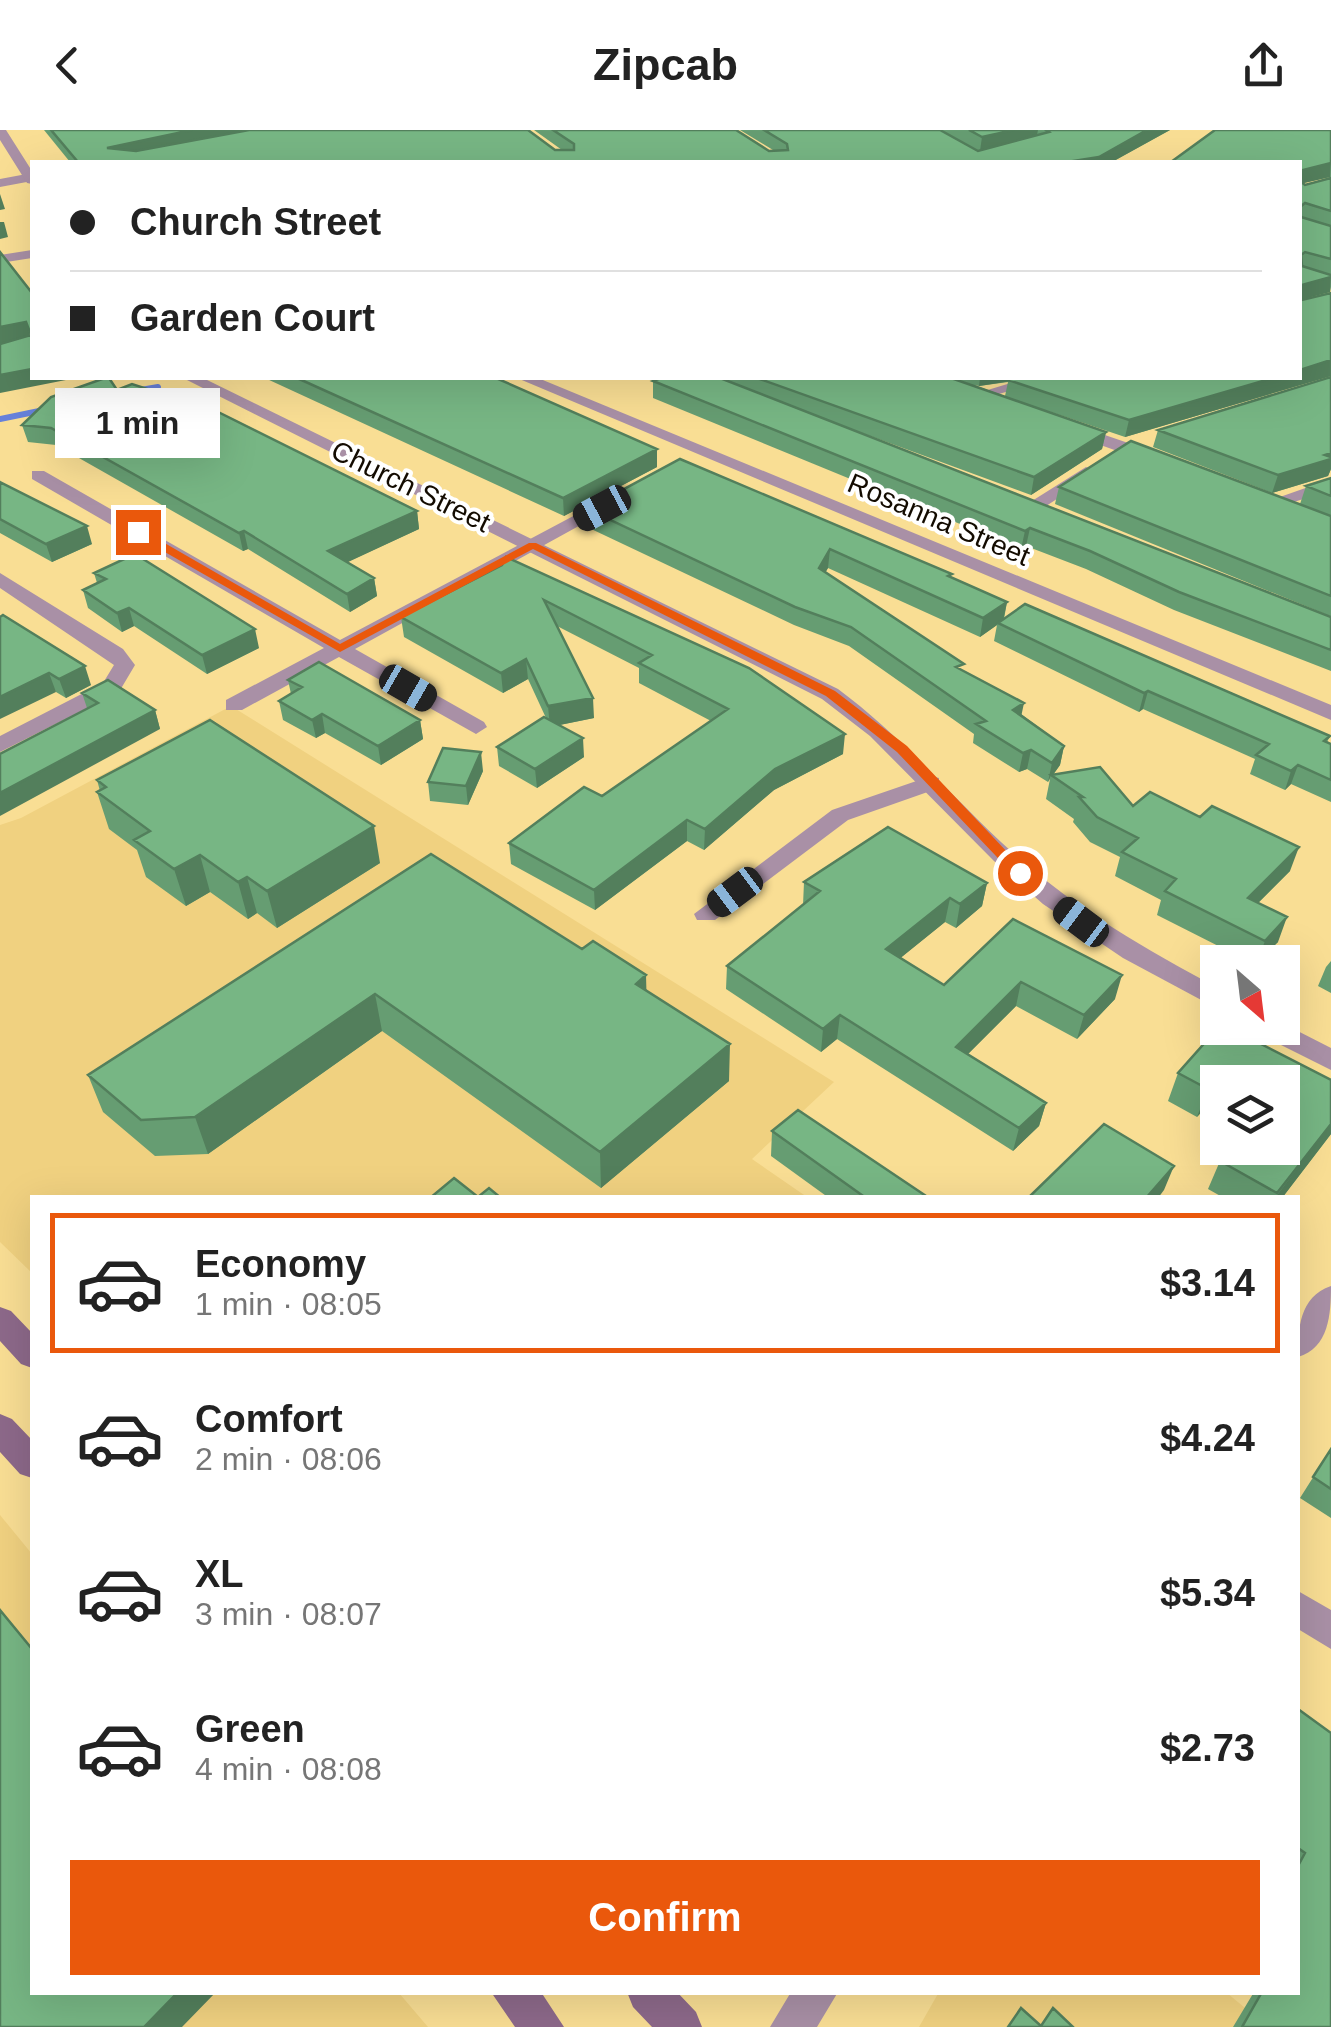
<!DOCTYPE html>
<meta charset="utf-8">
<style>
:root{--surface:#fff;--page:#f2f2f2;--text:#222;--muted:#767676;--line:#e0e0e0;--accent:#ea580c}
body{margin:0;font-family:Helvetica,sans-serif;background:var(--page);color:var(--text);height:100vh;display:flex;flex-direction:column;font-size:38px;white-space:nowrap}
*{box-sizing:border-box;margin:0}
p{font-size:32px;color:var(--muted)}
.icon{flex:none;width:55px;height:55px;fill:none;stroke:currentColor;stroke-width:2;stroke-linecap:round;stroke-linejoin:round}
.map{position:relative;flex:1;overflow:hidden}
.panel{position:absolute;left:30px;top:1065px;width:1270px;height:800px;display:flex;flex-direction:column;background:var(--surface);border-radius:0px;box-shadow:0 10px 40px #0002}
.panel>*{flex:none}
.guide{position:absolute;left:30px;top:30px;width:1272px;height:220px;border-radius:0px;box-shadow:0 10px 40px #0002;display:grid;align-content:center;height:220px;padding:0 40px;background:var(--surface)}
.needle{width:65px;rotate:152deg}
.tools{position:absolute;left:1200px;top:815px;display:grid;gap:20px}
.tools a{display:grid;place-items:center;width:100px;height:100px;border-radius:0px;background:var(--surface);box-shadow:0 10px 40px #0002;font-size:50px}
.end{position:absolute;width:45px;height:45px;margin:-22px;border:12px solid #ea580c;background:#fff;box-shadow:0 0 0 5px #fff}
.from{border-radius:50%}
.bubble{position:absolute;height:70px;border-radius:0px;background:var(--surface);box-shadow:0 10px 40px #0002;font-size:32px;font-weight:700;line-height:70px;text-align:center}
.car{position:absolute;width:30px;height:60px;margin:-30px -15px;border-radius:12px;box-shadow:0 0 8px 2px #0007;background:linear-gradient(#222 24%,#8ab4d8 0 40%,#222 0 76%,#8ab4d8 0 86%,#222 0)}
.guide b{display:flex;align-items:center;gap:35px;height:95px;font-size:38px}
.guide b+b{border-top:2px solid var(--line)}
.guide i{width:25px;height:25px;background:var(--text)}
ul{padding:18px 0 0;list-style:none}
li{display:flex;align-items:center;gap:30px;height:140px;margin:0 20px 15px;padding:0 20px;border:5px solid transparent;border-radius:0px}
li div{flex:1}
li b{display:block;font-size:38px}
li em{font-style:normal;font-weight:700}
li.current{border-color:var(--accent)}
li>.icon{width:90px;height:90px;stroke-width:1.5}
.action{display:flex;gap:20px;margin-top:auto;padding:20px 40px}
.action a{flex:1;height:115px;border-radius:0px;background:var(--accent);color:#fff;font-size:40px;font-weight:700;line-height:115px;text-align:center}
header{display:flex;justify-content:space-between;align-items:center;height:130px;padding:0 40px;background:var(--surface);font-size:45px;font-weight:700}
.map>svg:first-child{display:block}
.built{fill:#f0d180}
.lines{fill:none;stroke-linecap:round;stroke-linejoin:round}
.stream{stroke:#6781da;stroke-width:6}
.minor{fill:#a990a6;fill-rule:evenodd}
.tertiary{fill:#a990a6;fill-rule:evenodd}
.secondary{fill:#8d698a;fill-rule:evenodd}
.wall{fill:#669d72;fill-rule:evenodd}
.shaded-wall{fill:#537f5c}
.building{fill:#77b684;stroke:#537f5c;stroke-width:2.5}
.route{fill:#ea580c}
.labels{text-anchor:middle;stroke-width:8;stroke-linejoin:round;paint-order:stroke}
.far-street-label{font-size:28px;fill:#130b00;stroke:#fff}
</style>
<header><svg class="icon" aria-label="back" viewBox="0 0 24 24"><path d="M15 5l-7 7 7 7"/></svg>Zipcab<svg class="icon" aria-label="share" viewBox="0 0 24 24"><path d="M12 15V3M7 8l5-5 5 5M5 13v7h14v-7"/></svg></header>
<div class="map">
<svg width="1331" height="1897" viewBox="0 0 1331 1897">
<rect width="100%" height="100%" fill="#f9de94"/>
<path class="built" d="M231 576 834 952 752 1029 807 1067 32 1068V1143L0 1112V695L21 688Z
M0 1385 32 1424V1862L399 1863 428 1897H0Z
M939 1862 1227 1863 1268 1897H919Z"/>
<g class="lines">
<path class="stream" d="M135 261 158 257
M0 289 44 280"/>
<path class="minor" d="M32 43V51L0 57V49Z
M32 120V128L0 133V125Z
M517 248H538L1331 575V590Z
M1027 248H1052L976 271 968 266Z
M1070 293 1163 325 1166 329 1151 333 1064 302 1061 298Z
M1086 337 1095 342 1092 346 1040 380 1024 376Z
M32 341H44L340 510 611 366 626 370 355 519 484 592 487 597 476 604 339 527 242 580H226V570L324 518 32 349Z
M1331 349V360L1269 380 1260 374Z
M0 443 123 519 135 535 119 562 0 622V606L103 553 114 535 0 458Z
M931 646 939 648V658L848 690 715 790H697L694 784 832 680Z
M1298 1461 1331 1480V1519L1298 1499Z"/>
<path class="tertiary" d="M0 0H6L32 41V54L27 53 0 10Z
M183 248H203L838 559C903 607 953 669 1012 722 1074 778 1145 819 1218 858V879L1123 828 1043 774 994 731 870 606 822 569Z
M1282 893 1331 918V940L1261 905 1257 898H1282Z
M1331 1156C1331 1184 1329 1218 1298 1227 1298 1199 1299 1167 1331 1156Z
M791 1862H838L817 1897H770Z"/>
<path class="secondary" d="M0 1177 11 1181 32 1203V1238L21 1234 0 1211Z
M0 1284 12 1289 32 1310V1348L20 1344 0 1322Z
M491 1862H541L564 1897H515Z
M627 1862H677L696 1882 702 1897H652L633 1877Z"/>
</g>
<path class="wall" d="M44 0H528L555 20H562L534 0H736L769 21 773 20 740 0H940L978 21H979L941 0H1170L1112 32H70Z
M1331 0V157L1330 162 1302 169 1331 163V246L1125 307 1048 281 1106 302 1102 319 1031 365 854 300 1330 486 1055 374 1059 357 1331 386V541L1174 480 1086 439 1026 416 1021 419 653 268V251L661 248H1300V32ZM1330 47 1305 55 1303 53ZM1008 252 1005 266 974 255 979 256Z
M1331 247V339L1328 346 1272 363 1153 317 1158 300Z
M267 248H496L657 319V337L564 386 267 249Z
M117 260 417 381 419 399 347 432 374 448 377 466 350 482 248 419 243 421 56 315 28 312 22 295Z
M680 329 1007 472 1004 489 1330 606 1327 612 1331 614V672L1291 654 1285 660 1250 644 1255 629 1143 579 1139 582 994 511 997 495 980 507 828 438 825 442 963 541 1064 616 1060 635 1053 645 1290 741 1258 773 1278 812 1258 832H1250L1157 785 1161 770 1115 746 1120 727 1090 712 1073 692 1074 689 1046 669 1050 649 1048 652 1027 639 1019 642 973 613 974 604 849 516 794 495 587 397V379Z
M1331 348V386L1300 374 1306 356Z
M0 352 92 414 52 432 0 403Z
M502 435 843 624 774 660 704 720 687 711 595 780 511 734 509 713 602 666 711 591 639 553V538L557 496 594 588 559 595 584 627 537 658 499 636 497 617 546 588 528 549 503 563 404 507 401 487Z
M94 443 259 518 207 544 134 496 122 502 88 478 83 460 97 453Z
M0 487 91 555 66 568 56 562Z
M288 550 420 590 423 609 381 635 325 603 316 608 283 590 279 571 291 564Z
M82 563 155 580 160 599 87 578Z
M483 641 468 675 430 671 428 652Z
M97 650 380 733 277 798 257 783 248 789 210 762 186 776 146 747 137 720 109 699 97 662 100 661Z
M431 724 647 861 729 951 601 1058 382 901 208 1024 155 1026 103 982 88 945Z
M804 752 987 753 982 776 956 798 945 792 900 828 944 855 1013 789 1115 869 1077 909 1016 876 968 924 1046 973 1039 996 1013 1021 837 909 821 922 726 859 727 836 803 775Z
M1331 831V863L1318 856 1326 837Z
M1218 898 1331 950V1004L1282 1068H1224L1208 1059 1220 1031 1282 1018V952H1218V970L1214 968 1197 987 1168 971 1178 943Z
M772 1001 929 1068H829L771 1026Z
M1331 1319V1388L1300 1368Z
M1298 1579 1331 1897H1233L1254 1862H1298Z"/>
<path class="shaded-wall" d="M192 0H262L110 32 107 18Z
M1014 0H1038L1036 9 980 21 982 7Z
M1147 0H1170L1112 32H1067Z
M1331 33 1330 47 1300 54 1303 40Z
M0 64 5 79 0 80Z
M0 92H4L8 107 0 109Z
M1331 147 1330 162 1300 170 1302 155Z
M26 192 31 208 0 215V197Z
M1331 230V246L1125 307 1129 290 1273 248H1300V240Z
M32 239V248H76L0 263V245Z
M980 248H1032L979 256Z
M1106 302 1102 319 1031 365 1034 347Z
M657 319V337L564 386 563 368Z
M1331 323V339L1328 346 1272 363 1278 345Z
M417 381 419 399 331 440 328 421Z
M87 396 92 414 52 432 46 414Z
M1030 398 1026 416 1021 419 1025 401Z
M244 401 248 419 243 421 239 403Z
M830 419 828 438 818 456 819 438Z
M374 448 377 466 350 482 347 464Z
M1007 472 1003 491 998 493 997 495 980 507 983 488Z
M129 478 134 496 122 502 117 483Z
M255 499 259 518 207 544 202 525Z
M526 529 528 549 503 563 501 543Z
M85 536 91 555 66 568 59 549Z
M49 543 56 562 0 589V567Z
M1148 561 1143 579 1139 582 1144 563Z
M593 568 594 588 550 597 548 576Z
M1024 573 1020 592 1013 580Z
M155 580 160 599 0 686V663Z
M322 584 325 603 316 608 312 590Z
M420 590 423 609 381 635 378 616Z
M845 604 843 624 774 660 704 720 705 699 775 639Z
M583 608 584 627 537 658 535 639Z
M1064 616 1060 635 1052 646 1051 645 1048 652 1052 633Z
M1031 620 1027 639 1019 642 1023 623Z
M481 622 483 641 468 675 466 656Z
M1298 635 1291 654 1285 660 1291 641Z
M687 690V711L595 780 594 760Z
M374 696 380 733 277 798 267 761Z
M1299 717 1290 741 1239 792 1248 768Z
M200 725 210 762 186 776 174 739Z
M247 747 257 783 248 789 238 752Z
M987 753 982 776 956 798 960 774Z
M950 768 945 792 882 843 886 819Z
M1287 787 1278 812 1257 832 1265 811Z
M646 845 647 882 636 854Z
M1122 845 1115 869 1077 909 1084 885Z
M1021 852 1016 876 951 941 956 917Z
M375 864 382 901 208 1024 195 987Z
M840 885 837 909 821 922 823 899Z
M730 914 729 951 601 1058 600 1022Z
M1225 940 1220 952H1218V959L1214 968 1197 987 1208 959Z
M1046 973 1039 996 1013 1021 1019 998Z
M1331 994V1004L1282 1068H1275Z
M1174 1036 1164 1060 1158 1068H1146Z
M178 1862H216L182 1897H144Z"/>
<path class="building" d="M51 0H192L107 18 136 21 249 0H528L555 20H574V14L553 0H736L769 21 788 20 787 14 764 0H940L978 21 1049 2 1046 0H1147L1099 27 1067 32H78Z
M969 0H1014L982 7Z
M1215 0H1331V33L1303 40 1300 51 1305 55 1331 48V81L1305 73 1300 77 1301 87 1331 96V129L1305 122 1301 125 1302 136 1331 145V147L1302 155V170L1331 163V230L1300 240V32H1171Z
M0 122 32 163V239L0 245V214L31 205 26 192 0 197Z
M1331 247V323L1325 325 1331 327V329L1278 345 1158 300Z
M105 248H109L117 260 132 254 175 268 184 265 417 381 328 421 374 448 347 464 244 401 239 403 51 298 22 295 51 267Z
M297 248H496L657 319 563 368Z
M661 248H720L1331 487V520L1179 462 1090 421 1030 398 1025 401 653 251Z
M757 248H951L1106 302 1034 347Z
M1016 248H1273L1129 290 1008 250Z
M1131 311 1331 386V466L1059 357Z
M680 329 952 444 948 446 1007 472 983 488 830 419 819 438 964 534 956 537 1024 573 1013 580 1064 616 1052 633 1031 620 1023 623 976 594 986 591 851 497 795 477 587 379Z
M1331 348V366L1306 356Z
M0 352 87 396 46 414 0 389Z
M135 424 255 499 202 525 129 478 117 483 83 460 106 449 94 443Z
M506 427 749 538 845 604 775 639 705 699 687 690 594 760 509 713 584 657 602 666 728 579 639 533 652 525 544 470 593 568 548 576 526 529 501 543 401 487 502 435Z
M1025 474 1330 606 1324 611 1331 614V650L1298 635 1291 641 1256 625 1269 614 1148 561 1144 563 998 493Z
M3 485 85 536 59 549 49 543 0 567V487Z
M319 532 420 590 378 616 322 584 312 590 279 571 302 557 288 550Z
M108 550 155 580 0 663V624L98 573 82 563Z
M544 587 583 608 535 639 497 617Z
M210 590 374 696 267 761 247 747 238 752 200 725 174 739 134 710 150 701 97 662 106 657 97 650Z
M443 618 481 622 466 656 428 652Z
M1100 637 1133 676 1150 662 1200 687 1212 676 1299 717 1248 768 1287 787 1265 811 1165 761 1176 749 1122 722 1138 708 1097 687 1079 667H1083L1051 645Z
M888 697 987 753 960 774 950 768 886 819 944 855 1013 789 1122 845 1084 885 1021 852 956 917 1046 973 1019 998 840 885 823 899 727 836 820 761 804 752Z
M431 724 582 819 593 811 646 845 636 854 730 914 600 1022 375 864 195 987 141 990 88 945Z
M1218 898H1230L1331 950V994L1277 1063 1220 1031 1231 1018H1282V952H1249L1225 940 1208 959 1178 943Z
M798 980 929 1068H866L772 1001Z
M1104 994 1174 1036 1146 1068H1028Z
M454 1048 478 1067 489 1058 501 1068H430Z
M1331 1319V1359L1313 1347Z
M0 1480 32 1519V1862H178L144 1897H0Z
M1298 1579 1331 1603V1897H1242L1262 1862H1298V1736L1305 1723 1298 1718Z
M1021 1878 1041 1896 1053 1878 1073 1897H1008Z"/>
<path class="route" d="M135 400H142L340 514 529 413H536L835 561 907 616 1027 743 1015 746 897 622 826 566 533 419 340 522 135 405Z"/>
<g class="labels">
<g class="far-street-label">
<text transform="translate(411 356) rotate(26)" y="10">Church Street</text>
<text transform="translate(939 389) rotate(23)" y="10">Rosanna Street</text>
</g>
</g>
</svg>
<div class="tools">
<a><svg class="needle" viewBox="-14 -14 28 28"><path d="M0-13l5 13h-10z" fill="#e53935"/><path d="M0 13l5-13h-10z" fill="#767676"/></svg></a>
<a><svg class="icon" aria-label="layers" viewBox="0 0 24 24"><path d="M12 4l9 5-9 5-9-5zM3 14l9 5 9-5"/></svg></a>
</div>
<i class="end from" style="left:1020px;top:743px"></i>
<i class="end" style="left:138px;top:402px"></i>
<div class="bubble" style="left:55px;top:258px;width:165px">1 min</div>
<i class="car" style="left:602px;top:378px;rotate:242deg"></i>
<i class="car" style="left:408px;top:558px;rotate:120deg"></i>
<i class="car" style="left:735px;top:762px;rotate:233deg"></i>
<i class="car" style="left:1081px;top:792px;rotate:307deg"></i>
<div class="guide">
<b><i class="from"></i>Church Street</b>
<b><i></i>Garden Court</b>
</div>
<section class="panel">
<ul>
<li class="current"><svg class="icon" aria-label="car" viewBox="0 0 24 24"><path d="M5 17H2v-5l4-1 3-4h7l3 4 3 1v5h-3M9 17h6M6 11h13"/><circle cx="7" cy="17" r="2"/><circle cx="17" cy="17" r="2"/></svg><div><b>Economy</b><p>1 min · 08:05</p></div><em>$3.14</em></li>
<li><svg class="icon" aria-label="car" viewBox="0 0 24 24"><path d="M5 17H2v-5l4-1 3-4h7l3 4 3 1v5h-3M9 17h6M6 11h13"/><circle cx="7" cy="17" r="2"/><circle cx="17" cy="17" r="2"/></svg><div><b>Comfort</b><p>2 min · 08:06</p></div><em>$4.24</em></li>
<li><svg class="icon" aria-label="car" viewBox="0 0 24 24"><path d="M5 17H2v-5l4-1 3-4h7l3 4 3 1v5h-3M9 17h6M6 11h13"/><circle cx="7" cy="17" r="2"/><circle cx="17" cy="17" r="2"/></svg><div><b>XL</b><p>3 min · 08:07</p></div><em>$5.34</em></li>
<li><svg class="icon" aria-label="car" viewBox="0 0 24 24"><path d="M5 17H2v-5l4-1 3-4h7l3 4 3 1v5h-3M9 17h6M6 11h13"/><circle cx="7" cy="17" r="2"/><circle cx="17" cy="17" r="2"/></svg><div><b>Green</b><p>4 min · 08:08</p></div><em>$2.73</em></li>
</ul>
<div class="action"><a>Confirm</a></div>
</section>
</div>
